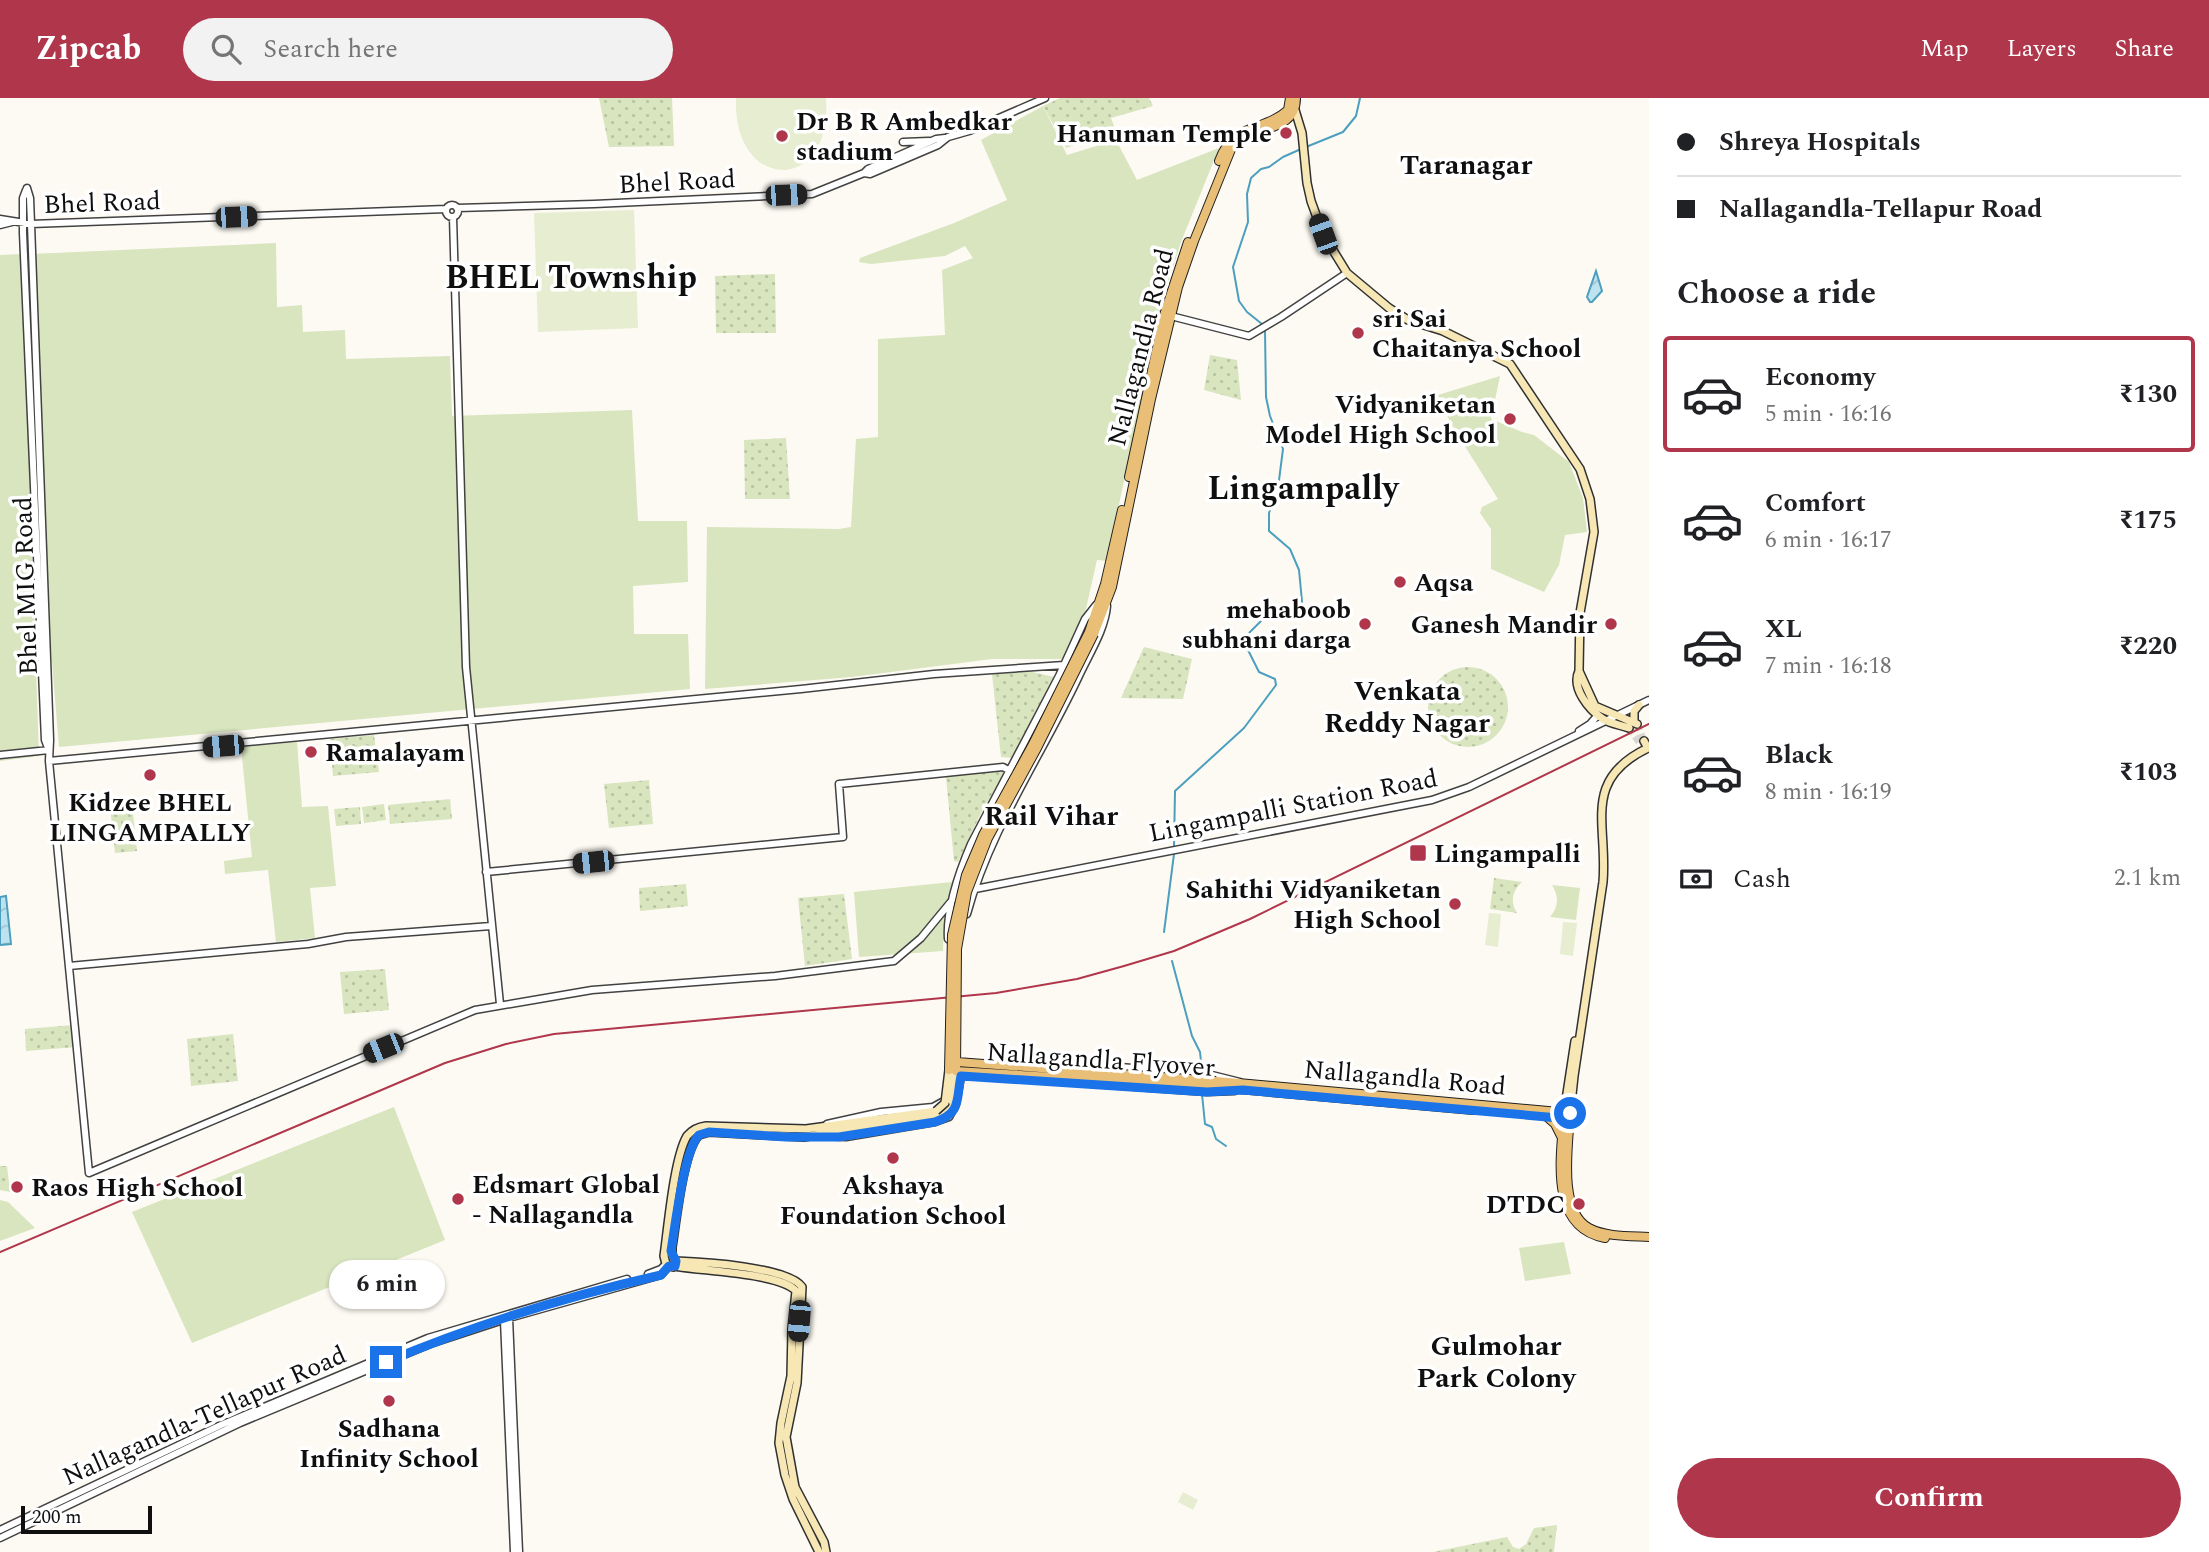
<!DOCTYPE html>
<meta charset="utf-8">
<style>
:root{--surface:#fff;--page:#f2f2f2;--text:#202124;--muted:#757577;--line:#e0e0e0;--accent:#b0364b}
body{margin:0;font-family:Spectral,serif;background:var(--page);color:var(--text);height:100vh;display:flex;flex-direction:column;font-size:26px;white-space:nowrap}
*{box-sizing:border-box;margin:0}
p{font-size:23px;color:var(--muted)}
.icon{flex:none;width:38px;height:38px;fill:none;stroke:currentColor;stroke-width:2;stroke-linecap:round;stroke-linejoin:round}
.map{position:relative;flex:1;overflow:hidden}
.side{display:flex;flex-direction:column;background:var(--surface);width:560px}
.side>*{flex:none}
.top-card{display:grid;align-content:center;height:154px;padding:0 28px;background:var(--surface)}
.scale{position:absolute;left:21px;bottom:18px;width:131px;box-sizing:border-box;padding-left:7px;border:4px solid #0f0f0f;border-top:0;font-size:19px;line-height:24px;white-space:nowrap;color:#0f0f0f;-webkit-text-stroke:5px #fff;paint-order:stroke}
.end{position:absolute;width:32px;height:32px;margin:-16px;border:9px solid #1a73e8;background:#fff;box-shadow:0 0 0 4px #fff}
.from{border-radius:50%}
.bubble{position:absolute;height:49px;border-radius:24px;background:var(--surface);box-shadow:0 2px 5px #0004;font-size:23px;font-weight:700;line-height:49px;text-align:center}
.car{position:absolute;width:21px;height:42px;margin:-21px -10px;border-radius:9px;box-shadow:0 0 5px 2px #0007;background:linear-gradient(#222 24%,#8ab4d8 0 40%,#222 0 76%,#8ab4d8 0 86%,#222 0)}
.top-card b{display:flex;align-items:center;gap:24px;height:66px;font-size:26px}
.top-card b+b{border-top:2px solid var(--line)}
.top-card i{width:18px;height:18px;background:var(--text)}
ul{padding:0;list-style:none}
li{display:flex;align-items:center;gap:21px;height:116px;margin:0 14px 10px;padding:0 14px;border:4px solid transparent;border-radius:7px}
li div{flex:1}
li b{display:block;font-size:26px}
li em{font-style:normal;font-weight:700}
li.current{border-color:var(--accent)}
li>.icon{width:63px;height:63px;stroke-width:1.5}
h2{padding:0 28px;font-size:32px;line-height:84px}
.pay{display:flex;align-items:center;gap:18px;height:77px;padding:0 28px;font-size:26px}
.pay p{margin-inline-start:auto}
.cta{display:flex;gap:14px;margin-top:auto;padding:14px 28px}
.cta a{flex:1;height:80px;border-radius:42px;background:var(--accent);color:#fff;font-size:28px;font-weight:700;line-height:80px;text-align:center}
header{display:flex;align-items:center;gap:42px;box-sizing:border-box;height:98px;padding:0 35px;background:var(--accent);color:#fff}
header strong{font-size:33px}
nav{display:flex;gap:38px;margin-inline-start:auto;font-size:24px}
.search{width:490px;height:63px;background:var(--page);display:flex;align-items:center;gap:18px;box-sizing:border-box;padding:0 24px;border-radius:38px;color:var(--muted);font-size:26px}
main{display:flex;flex:1;min-height:0}
.map>svg:first-child{display:block}
.grass{fill:#d8e5bf}
.park{fill:url(#park-dots)}
.pitch{fill:#e7edd0}
.water{fill:url(#water-waves);stroke:#4c9fbe;stroke-width:2}
.lines{fill:none;stroke-linecap:round;stroke-linejoin:round}
.stream{stroke:#4c9fbe;stroke-width:2}
.secondary-tunnel{stroke:#d9d7d1;stroke-width:7;stroke-dasharray:7 3.5;stroke-linecap:butt}
.tertiary-casing{stroke:#424242;stroke-width:9}
.secondary-casing{stroke:#313131;stroke-width:10}
.primary-casing{stroke:#202020;stroke-width:10}
.tertiary{stroke:#fff;stroke-width:6}
.secondary{stroke:#f6e7b5;stroke-width:7}
.primary{stroke:#e9bf77;stroke-width:8}
.rail{stroke:#b0364b;stroke-width:2}
.secondary-bridge-casing{stroke:#313131;stroke-width:10;stroke-linecap:butt}
.primary-bridge-casing{stroke:#202020;stroke-width:10;stroke-linecap:butt}
.secondary-bridge{stroke:#f6e7b5;stroke-width:7}
.primary-bridge{stroke:#e9bf77;stroke-width:8}
.route{stroke:#1a73e8;stroke-width:9}
.poi-dot{fill:#b0364b;stroke:#fff;stroke-width:2.5}
.labels{text-anchor:middle;stroke-width:7;stroke-linejoin:round;paint-order:stroke}
.poi-label{font-size:26px;font-weight:bold;fill:#0f0f0f;stroke:#fff;text-anchor:start}
.street-label{font-size:26px;fill:#0f0f0f;stroke:#fff}
.neighbourhood-label{font-size:28px;font-weight:bold;fill:#0f0f0f;stroke:#fff}
.district-label{font-size:33px;font-weight:bold;fill:#0f0f0f;stroke:#fff}
</style>
<header>
<strong>Zipcab</strong>
<div class="search"><svg class="icon" aria-label="search" viewBox="0 0 24 24"><circle cx="10" cy="10" r="6"/><path d="M15 15l6 6"/></svg>Search here</div>
<nav><a>Map</a><a>Layers</a><a>Share</a></nav>
</header>
<main>
<div class="map">
<svg width="1649" height="1454" viewBox="0 0 1649 1454">
<defs>
<pattern id="park-dots" width="8" height="8" patternUnits="userSpaceOnUse" patternTransform="scale(1.75)"><rect width="8" height="8" fill="#d8e5bf"/><path d="M2 2h.1M6 6h.1" fill="none" stroke="#b8c3a3" stroke-width="1.8" stroke-linecap="round"/></pattern>
<pattern id="water-waves" width="16" height="10" patternUnits="userSpaceOnUse" patternTransform="scale(1.75)"><rect width="16" height="10" fill="#bde3f0"/><path d="M0 5q4-4 8 0t8 0" fill="none" stroke="#a1c2cd"/></pattern>
</defs>
<rect width="100%" height="100%" fill="#fdfaf3"/>
<path class="grass" d="M1043 8 1067 57 1116 42 1137 82 1219 50 1181 144 1162 204 1107 463 1097 462 1085 515 1063 561H992L852 579 705 591 707 429 839 431 851 429 856 341 878 339V241L945 237 942 172 973 160 965 148 945 158 871 166 859 164 860 160 954 125 1007 102 981 42Z
M276 145 277 209 302 207 303 234 345 232 346 261 450 258 452 318 632 312 638 423H687L688 484 633 488 634 536H688L690 591 59 649 44 467 31 156Z
M22 156 39 658 0 663V157Z
M1500 278 1491 321 1522 334 1534 337 1569 364 1583 400 1587 434 1565 437 1559 467 1544 494 1491 471V431L1480 415 1482 409 1498 401 1451 326 1438 297Z
M297 644 302 709 328 708 336 788 310 790 315 840 276 844 268 772 225 776 224 763 252 759 241 649Z
M952 784 944 819 943 853 859 859 854 794Z
M1552 787 1580 790 1576 822 1550 819C1559 808 1559 799 1552 787Z
M394 1009 445 1142 192 1245 132 1114Z
M0 1102 8 1104 35 1130 0 1143Z
M1564 1144 1571 1176 1525 1183 1519 1150Z"/>
<path class="park" d="M599 0H672L674 48 609 49Z
M1060 0H1149L1153 8 1111 20 1116 33 1066 50 1043 8Z
M775 176 776 235H716L715 178Z
M1210 257 1237 262 1241 302 1204 292Z
M786 340 790 401H745L744 342Z
M1144 549 1192 561 1183 601 1121 600Z
M1428 609a40 40 0 1 1 80 0a40 40 0 1 1-80 0Z
M1028 573 1054 579 1012 660 1001 659 992 576Z
M374 637 379 674 333 678 330 641Z
M1000 671 1003 673V677L979 719 958 764 954 763 946 679Z
M649 682 653 726 609 730 604 686Z
M450 701 452 721 390 726 388 707Z
M132 706 137 753 115 755 110 709Z
M384 706 386 722 364 725 362 709Z
M360 709 361 726 336 728 334 711Z
M1494 780 1522 784C1512 793 1510 804 1517 815L1490 811Z
M686 786 688 808 640 813 639 790Z
M844 796 852 861 805 868 798 800Z
M385 871 389 912 344 916 340 874Z
M74 927 76 949 26 953 25 931Z
M233 936 238 983 191 988 187 941Z
M0 1068H7L10 1094 0 1092Z
M1557 1427 1554 1454H1433L1507 1439 1513 1449 1519 1451 1526 1446 1534 1430Z"/>
<path class="pitch" d="M736 0H826C833 98 732 94 736 0Z
M634 112 638 230 538 234 534 115Z
M1489 815 1501 816 1498 849 1485 847Z
M1563 824 1577 825 1573 858 1560 856Z
M1183 1394 1198 1402 1193 1412 1178 1404Z"/>
<path class="water" d="M1596 173 1602 193 1592 204H1590L1587 199Z
M6 798 11 846 0 847V799Z"/>
<g class="lines">
<path class="stream" d="M1306 49 1343 34 1356 18 1360 0
M1174 748 1175 693 1244 630 1276 587 1275 581 1259 574 1244 544 1245 539 1265 519 1303 514 1299 472 1290 451 1269 433V415L1278 390 1283 351 1270 318 1266 299 1265 233 1262 226 1247 214 1239 203 1233 169 1248 124 1247 96 1251 80 1261 71 1269 69 1283 59 1301 51
M1164 834 1174 756
M1172 863 1192 938 1200 954 1202 973
M1202 996 1205 1026 1212 1029 1216 1041 1226 1048"/>
<path class="secondary-tunnel" d="M1637 626 1644 643
M1629 630 1639 644"/>
<g class="tertiary-casing">
<path id="tertiary" d="M903 44 929 43
M864 75 868 71 936 41 945 40
M27 90 30 100 31 126 50 642 49 663 89 1075 475 912 592 892 775 878 894 863 921 840 954 800 975 791 1432 702 1469 689 1649 602
M26 92 23 100V135L45 642 48 650
M446 113a6 6 0 1 1 12 0a6 6 0 1 1-12 0Z
M457 110 594 106 812 96 864 75 870 76 938 47 948 39 969 33 1045 0
M453 119 466 569 500 906
M0 121 31 126 446 111
M0 127 12 124
M1167 217 1249 238 1281 219 1347 175
M1579 633 1590 626 1598 617
M0 657 49 652
M49 663 801 591 934 576 1064 567
M486 774 843 739 839 686 1003 669 1010 673
M967 816C990 731 1042 657 1079 578 1089 556 1105 532 1107 508
M952 844 948 841C946 810 959 774 971 746L1059 578 1085 521 1096 507
M69 868 308 846 346 839 491 828
M1000 971 1001 964 1008 960 1208 976 1240 984
M1012 980 1207 994 1235 993
M827 1026 881 1014 933 1009 942 1004
M822 1038 846 1039 935 1024 949 1019 956 1006 961 978H969
M648 1176 661 1171 666 1166
M509 1220 519 1454
M504 1222 514 1454
M0 1432 221 1327 428 1240 627 1181
M0 1440 240 1325 430 1246 509 1220 661 1177 669 1168"/>
</g>
<g class="secondary-casing">
<path id="secondary" d="M1295 12 1302 35 1307 85 1311 103 1323 136 1347 175 1389 210 1408 222 1443 233 1510 266 1580 371 1590 401 1594 434 1580 515 1579 573C1571 590 1589 612 1603 621 1611 626 1621 627 1629 630
M1579 573 1595 608 1637 626
M1634 624V613L1639 607
M936 1013 806 1031 706 1028C698 1029 692 1032 687 1038 674 1060 668 1130 664 1158L666 1166 673 1169 676 1166 672 1157V1149C676 1125 683 1052 699 1037L709 1034 804 1039 890 1024 937 1020 949 1012 952 1003
M1564 1015 1575 943
M1570 1015 1574 978 1603 784C1608 726 1581 682 1648 650L1644 643
M676 1163C702 1164 788 1169 802 1189L797 1285 786 1339 795 1389 824 1444 826 1454
M675 1168C700 1173 781 1175 796 1193L792 1231 791 1278 781 1325 779 1345 785 1377 793 1401 819 1454"/>
</g>
<g class="primary-casing">
<path id="primary" d="M1219 63C1233 24 1263 34 1288 12L1290 0
M1129 379 1164 217 1188 144
M1089 534 1105 486 1122 412
M1094 536 1112 489 1151 301 1178 189 1194 143 1232 49C1252 27 1296 36 1296 0
M1216 983 1570 1015C1569 1044 1557 1113 1589 1130 1606 1139 1630 1138 1649 1139
M1215 989 1473 1012
M1564 1015C1561 1058 1548 1129 1605 1140
M1546 1018 1555 1026 1561 1038"/>
</g>
<use href="#tertiary" class="tertiary"/>
<use href="#secondary" class="secondary"/>
<use href="#primary" class="primary"/>
<path class="rail" d="M0 1154 445 965 506 946 554 936 996 895 1077 881 1124 868 1174 853 1250 821 1649 626"/>
<g class="secondary-bridge-casing">
<path id="secondary-bridge" d="M952 1003 956 973
M936 1013 945 1005 949 972"/>
</g>
<g class="primary-bridge-casing">
<path id="primary-bridge" d="M1094 536 1037 650 988 740 967 794 957 851 956 973 1215 989
M957 964 1216 983
M949 972 952 837 966 777 983 737 1033 646 1089 534"/>
</g>
<use href="#secondary-bridge" class="secondary-bridge"/>
<use href="#primary-bridge" class="primary-bridge"/>
</g>
<g class="lines">
<path class="route" d="M386 1264C474 1227 568 1198 661 1177L669 1168H675L676 1163 671 1153C675 1129 684 1052 699 1037L709 1034 786 1039H839L935 1024C962 1015 956 1001 961 978L1207 994 1243 992 1570 1021V1015"/>
</g>
<g class="poi-dot">
<circle cx="1286" cy="35" r="7"/>
<circle cx="782" cy="38" r="7"/>
<circle cx="1358" cy="235" r="7"/>
<circle cx="1510" cy="321" r="7"/>
<circle cx="1400" cy="484" r="7"/>
<circle cx="1365" cy="526" r="7"/>
<circle cx="1611" cy="526" r="7"/>
<circle cx="311" cy="654" r="7"/>
<circle cx="150" cy="677" r="7"/>
<rect x="1409" y="746" width="18" height="18" rx="3.5"/>
<circle cx="1455" cy="806" r="7"/>
<circle cx="893" cy="1060" r="7"/>
<circle cx="17" cy="1089" r="7"/>
<circle cx="458" cy="1101" r="7"/>
<circle cx="1579" cy="1106" r="7"/>
<circle cx="389" cy="1303" r="7"/>
</g>
<g class="labels">
<g class="poi-label">
<text x="796" y="32">Dr B R Ambedkar<tspan x="796" dy="30">stadium</tspan></text>
<text x="1272" y="44" text-anchor="end">Hanuman Temple</text>
<text x="1372" y="229">sri Sai<tspan x="1372" dy="30">Chaitanya School</tspan></text>
<text x="1496" y="315" text-anchor="end">Vidyaniketan<tspan x="1496" dy="30">Model High School</tspan></text>
<text x="1414" y="493">Aqsa</text>
<text x="1351" y="520" text-anchor="end">mehaboob<tspan x="1351" dy="30">subhani darga</tspan></text>
<text x="1597" y="535" text-anchor="end">Ganesh Mandir</text>
<text x="325" y="663">Ramalayam</text>
<text x="150" y="713" text-anchor="middle">Kidzee BHEL<tspan x="150" dy="30">LINGAMPALLY</tspan></text>
<text x="1434" y="764">Lingampalli</text>
<text x="1441" y="800" text-anchor="end">Sahithi Vidyaniketan<tspan x="1441" dy="30">High School</tspan></text>
<text x="472" y="1095">Edsmart Global<tspan x="472" dy="30">- Nallagandla</tspan></text>
<text x="893" y="1096" text-anchor="middle">Akshaya<tspan x="893" dy="30">Foundation School</tspan></text>
<text x="31" y="1098">Raos High School</text>
<text x="1565" y="1115" text-anchor="end">DTDC</text>
<text x="389" y="1339" text-anchor="middle">Sadhana<tspan x="389" dy="30">Infinity School</tspan></text>
</g>
<g class="street-label">
<text transform="translate(677 83) rotate(-3)" y="9">Bhel Road</text>
<text transform="translate(102 104) rotate(-2)" y="9">Bhel Road</text>
<text transform="translate(1140 249) rotate(-76)" y="9">Nallagandla Road</text>
<text transform="translate(25 488) rotate(-92)" y="9">Bhel MIG Road</text>
<text transform="translate(1293 707) rotate(-11)" y="9">Lingampalli Station Road</text>
<text transform="translate(1101 961) rotate(4)" y="9">Nallagandla Flyover</text>
<text transform="translate(1405 979) rotate(5)" y="9">Nallagandla Road</text>
<text transform="translate(204 1317) rotate(-24)" y="9">Nallagandla-Tellapur Road</text>
</g>
<g class="neighbourhood-label">
<text x="1466" y="76">Taranagar</text>
<text x="1407" y="602">Venkata<tspan x="1407" dy="32">Reddy Nagar</tspan></text>
<text x="1051" y="727">Rail Vihar</text>
<text x="1496" y="1257">Gulmohar<tspan x="1496" dy="32">Park Colony</tspan></text>
</g>
<g class="district-label">
<text x="571" y="190">BHEL Township</text>
<text x="1303" y="401">Lingampally</text>
</g>
</g>
</svg>
<div class="scale">200 m</div>
<i class="end from" style="left:1570px;top:1015px"></i>
<i class="end" style="left:386px;top:1264px"></i>
<div class="bubble" style="left:329px;top:1162px;width:116px">6 min</div>
<i class="car" style="left:786px;top:97px;rotate:88deg"></i>
<i class="car" style="left:236px;top:119px;rotate:88deg"></i>
<i class="car" style="left:1323px;top:136px;rotate:340deg"></i>
<i class="car" style="left:223px;top:648px;rotate:265deg"></i>
<i class="car" style="left:593px;top:764px;rotate:264deg"></i>
<i class="car" style="left:383px;top:950px;rotate:248deg"></i>
<i class="car" style="left:799px;top:1223px;rotate:185deg"></i>
</div>
<section class="side">
<div class="top-card">
<b><i class="from"></i>Shreya Hospitals</b>
<b><i></i>Nallagandla-Tellapur Road</b>
</div>
<h2>Choose a ride</h2>
<ul>
<li class="current"><svg class="icon" aria-label="car" viewBox="0 0 24 24"><path d="M5 17H2v-5l4-1 3-4h7l3 4 3 1v5h-3M9 17h6M6 11h13"/><circle cx="7" cy="17" r="2"/><circle cx="17" cy="17" r="2"/></svg><div><b>Economy</b><p>5 min · 16:16</p></div><em>₹130</em></li>
<li><svg class="icon" aria-label="car" viewBox="0 0 24 24"><path d="M5 17H2v-5l4-1 3-4h7l3 4 3 1v5h-3M9 17h6M6 11h13"/><circle cx="7" cy="17" r="2"/><circle cx="17" cy="17" r="2"/></svg><div><b>Comfort</b><p>6 min · 16:17</p></div><em>₹175</em></li>
<li><svg class="icon" aria-label="car" viewBox="0 0 24 24"><path d="M5 17H2v-5l4-1 3-4h7l3 4 3 1v5h-3M9 17h6M6 11h13"/><circle cx="7" cy="17" r="2"/><circle cx="17" cy="17" r="2"/></svg><div><b>XL</b><p>7 min · 16:18</p></div><em>₹220</em></li>
<li><svg class="icon" aria-label="car" viewBox="0 0 24 24"><path d="M5 17H2v-5l4-1 3-4h7l3 4 3 1v5h-3M9 17h6M6 11h13"/><circle cx="7" cy="17" r="2"/><circle cx="17" cy="17" r="2"/></svg><div><b>Black</b><p>8 min · 16:19</p></div><em>₹103</em></li>
</ul>
<div class="pay"><svg class="icon" aria-label="cash" viewBox="0 0 24 24"><path d="M3 7h18v10H3z"/><circle cx="12" cy="12" r="2"/></svg>Cash<p>2.1 km</p></div>
<div class="cta"><a>Confirm</a></div>
</section>
</main>
